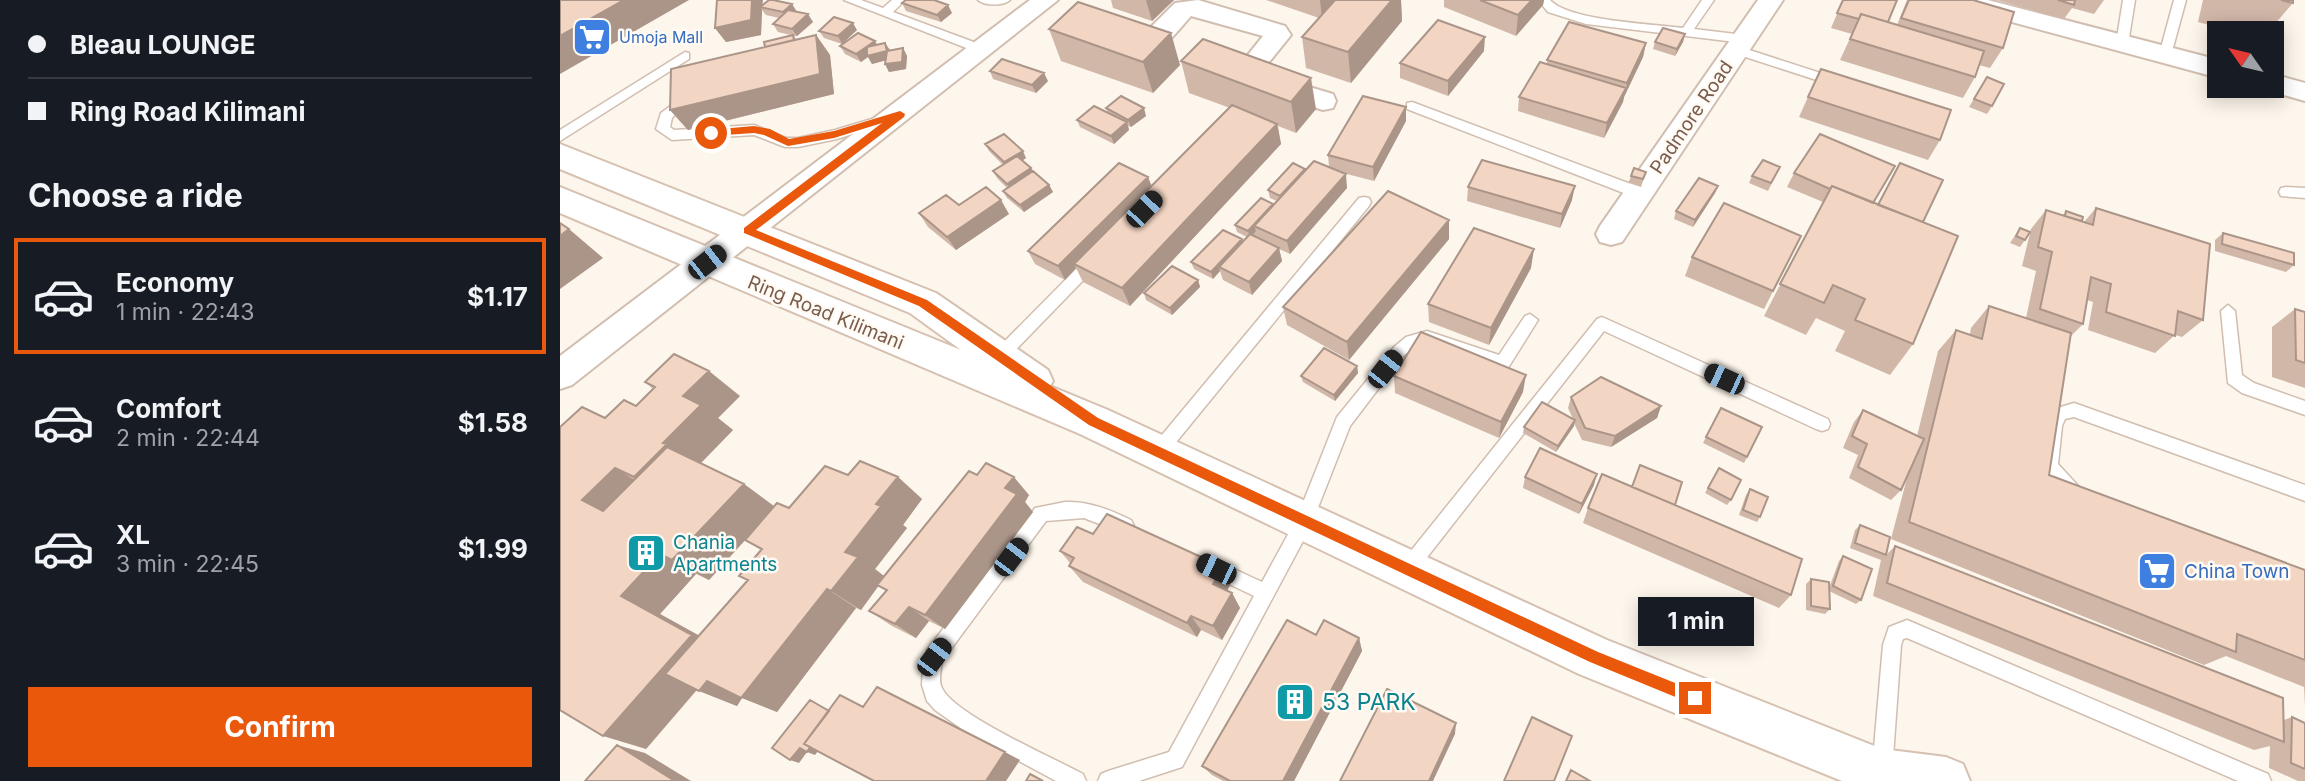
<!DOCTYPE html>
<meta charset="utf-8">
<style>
:root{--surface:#171b24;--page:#242831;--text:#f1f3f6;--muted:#9ea1a6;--line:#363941;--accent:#ea580c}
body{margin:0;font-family:Inter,sans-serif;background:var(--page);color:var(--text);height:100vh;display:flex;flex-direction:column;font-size:26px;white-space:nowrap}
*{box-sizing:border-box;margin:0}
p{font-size:23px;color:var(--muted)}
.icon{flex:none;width:38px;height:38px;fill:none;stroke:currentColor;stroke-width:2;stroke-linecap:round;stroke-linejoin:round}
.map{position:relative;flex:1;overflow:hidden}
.side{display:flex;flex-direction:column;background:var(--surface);width:560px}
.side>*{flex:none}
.guide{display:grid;align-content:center;height:154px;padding:0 28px;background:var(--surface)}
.needle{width:46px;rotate:304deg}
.buttons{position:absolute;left:1647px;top:21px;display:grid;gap:14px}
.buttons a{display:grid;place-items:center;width:77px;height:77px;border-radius:0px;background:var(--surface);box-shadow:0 4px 18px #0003;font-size:35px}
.end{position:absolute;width:32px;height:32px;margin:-16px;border:9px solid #ea580c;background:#fff;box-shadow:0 0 0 4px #fff}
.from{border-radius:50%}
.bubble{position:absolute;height:49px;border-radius:0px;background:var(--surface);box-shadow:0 4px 18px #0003;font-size:23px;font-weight:700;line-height:49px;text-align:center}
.car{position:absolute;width:21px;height:42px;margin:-21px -10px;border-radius:9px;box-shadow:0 0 5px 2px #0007;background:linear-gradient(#222 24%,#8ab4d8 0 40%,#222 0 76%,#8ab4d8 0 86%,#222 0)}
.guide b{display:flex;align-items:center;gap:24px;height:66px;font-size:26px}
.guide b+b{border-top:2px solid var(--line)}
.guide i{width:18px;height:18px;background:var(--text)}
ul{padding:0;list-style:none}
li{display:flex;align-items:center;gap:21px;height:116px;margin:0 14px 10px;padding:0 14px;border:4px solid transparent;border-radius:0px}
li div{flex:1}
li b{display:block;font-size:26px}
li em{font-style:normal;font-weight:700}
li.on{border-color:var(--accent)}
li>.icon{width:63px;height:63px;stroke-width:1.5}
h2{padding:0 28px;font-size:32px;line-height:84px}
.cta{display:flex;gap:14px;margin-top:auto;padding:14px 28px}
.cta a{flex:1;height:80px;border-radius:0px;background:var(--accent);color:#fff;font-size:28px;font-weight:700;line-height:80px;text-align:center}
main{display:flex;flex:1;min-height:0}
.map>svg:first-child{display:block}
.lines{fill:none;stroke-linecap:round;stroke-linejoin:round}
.lane-casing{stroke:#d1beb0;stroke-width:3}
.street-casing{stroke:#d1beb0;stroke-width:4}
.secondary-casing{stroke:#d6c0b0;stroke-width:4}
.lane{fill:#fff;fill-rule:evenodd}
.street{fill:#fff;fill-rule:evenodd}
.secondary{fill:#fff;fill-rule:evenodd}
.wall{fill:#d1b7a8;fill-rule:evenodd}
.shaded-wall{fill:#aa9588}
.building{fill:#f3d5c3;stroke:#aa9588;stroke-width:2}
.route{fill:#ea580c}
.labels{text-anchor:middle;stroke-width:5;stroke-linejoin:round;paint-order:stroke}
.far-shop-label{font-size:16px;fill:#366cbe;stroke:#fffaf3;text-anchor:start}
.street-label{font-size:19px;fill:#7a5c4d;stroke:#fffaf3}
.culture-label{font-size:19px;fill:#0d838f;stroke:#fffaf3;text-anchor:start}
.shop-label{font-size:19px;fill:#366cbe;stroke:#fffaf3;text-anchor:start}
.near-culture-label{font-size:23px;fill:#0d838f;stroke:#fffaf3;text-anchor:start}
</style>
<main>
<section class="side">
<div class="guide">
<b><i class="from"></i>Bleau LOUNGE</b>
<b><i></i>Ring Road Kilimani</b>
</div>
<h2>Choose a ride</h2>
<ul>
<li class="on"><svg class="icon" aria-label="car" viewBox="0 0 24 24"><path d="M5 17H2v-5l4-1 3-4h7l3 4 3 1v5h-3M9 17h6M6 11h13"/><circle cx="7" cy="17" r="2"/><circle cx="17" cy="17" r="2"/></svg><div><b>Economy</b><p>1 min · 22:43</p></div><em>$1.17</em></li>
<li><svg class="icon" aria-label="car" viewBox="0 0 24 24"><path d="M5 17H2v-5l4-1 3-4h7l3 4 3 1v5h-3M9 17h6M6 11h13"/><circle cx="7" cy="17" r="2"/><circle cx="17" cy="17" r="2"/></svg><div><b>Comfort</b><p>2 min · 22:44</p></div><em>$1.58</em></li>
<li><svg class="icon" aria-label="car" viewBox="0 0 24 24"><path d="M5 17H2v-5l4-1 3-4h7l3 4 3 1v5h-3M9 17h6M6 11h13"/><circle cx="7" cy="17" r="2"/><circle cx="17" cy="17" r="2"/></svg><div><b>XL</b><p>3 min · 22:45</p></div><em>$1.99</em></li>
</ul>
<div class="cta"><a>Confirm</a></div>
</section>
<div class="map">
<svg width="1745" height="781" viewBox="0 0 1745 781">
<rect width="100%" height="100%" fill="#fdf6ec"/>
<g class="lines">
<g class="lane-casing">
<path id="lane" d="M284 0H301L323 8 332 0H345L333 12 427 47 429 50 427 53H419Z
M418 0H450C443 6 425 6 418 0Z
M978 0H990C1009 21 1093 24 1123 28L1142 0H1154L1134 29 1184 35 1190 39 1184 43 1026 24 988 12Z
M1563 0H1575L1568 44 1562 48 1556 44Z
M1614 0H1626L1611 55 1605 59 1599 55Z
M1177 46 1282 80 1284 83 1278 87 1173 53 1171 50Z
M125 52 129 53V59L0 141V130Z
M120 99 126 103 112 118 110 127 114 130 194 125 226 138H238L275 130 325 115 331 119 330 122 277 139 238 147H225L194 135 112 140 96 129 101 113Z
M852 102 1084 189 1086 193 1084 197H1074L847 109V103Z
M1726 187 1745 188V198L1721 196 1719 192 1721 188Z
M804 197 809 198 811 202 809 206 604 457 598 459 592 457 590 452 592 447 799 198Z
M533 255 540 261 538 265 444 362H434L431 357 434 352 528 257Z
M1668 305 1675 311 1682 375 1694 383 1745 401V415L1682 393 1668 383 1661 311Z
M970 314 978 320 948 368 943 369 867 343 856 346 844 355 790 426 750 528 622 767 579 781H538L541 774 548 771 609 752 694 596 642 571 639 565 642 559 648 557 702 582 737 518 777 417 834 347 846 337 867 331 939 355 965 316Z
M1042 317 1268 419 1270 424 1268 429 1262 431 1256 429 1044 331 854 574 848 576 842 574 839 568 842 562 1037 319Z
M1514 403 1745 485V501L1514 417 1505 419 1502 426 1498 464 1521 489 1519 494 1513 497C1498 491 1488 480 1481 466L1486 425 1494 409Z
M505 502C529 501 550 510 571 520L574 526 571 532 565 534 524 518 486 521 382 661C381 669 378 681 382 688 393 714 495 759 523 774L526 781H496L409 734 375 710 367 701 362 685 363 666 367 650 475 508Z
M1347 620 1708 774 1711 781H1678L1347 638 1343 639 1341 645 1332 771 1329 778 1322 781 1315 778 1312 771 1323 645 1329 627Z"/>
</g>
<g class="street-casing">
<path id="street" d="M470 0H498L12 385 0 389V356Z
M638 0 725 26 731 35 693 82 684 85 675 82 671 76 703 36 631 16C617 31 600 58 578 52L574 46 578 40 615 3Z
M1198 0H1223L1062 242 1051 245 1040 242 1036 234 1040 226Z
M1386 0H1428L1659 60V78L1389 5Z
M1712 74 1745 83V101L1703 89 1700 86H1712Z
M712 76 773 94 776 101 773 108 763 110 703 91 699 85 703 79Z"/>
</g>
<g class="secondary-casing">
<path id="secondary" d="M0 144 376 293 488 370 493 381 490 386 548 410 1047 640 1322 749 1386 757 1403 764 1410 781H1282L1019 674 520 434 0 213V187L401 350 350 313 0 169Z"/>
</g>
<use href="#lane" class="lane"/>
<use href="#street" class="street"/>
<use href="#secondary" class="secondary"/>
</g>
<path class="wall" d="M551 0H614L592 21 553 8Z
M706 0H841L842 21 791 83 746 68 742 37 759 18Z
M884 0H984L983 5 956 36 884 7Z
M1283 0 1328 22 1337 25 1347 0H1413L1443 48 1430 68 1419 65 1415 77 1403 98 1280 60 1292 34 1271 28Z
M1437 0H1544L1534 14 1512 8 1504 19Z
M1643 0H1733V3L1707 33H1678L1638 22Z
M342 3 392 13 381 22 346 11Z
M203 5 237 12 253 22 237 36H234L236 39 256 35 270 55 274 94 128 130 110 110 205 47 231 35 218 32 213 24 219 18 206 15 202 10 201 35 166 42 155 28Z
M489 29 620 65 593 93 501 61Z
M297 30 282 44 264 38 259 31Z
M1125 34 1123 42 1115 56 1093 49 1095 42Z
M315 41 317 45 330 50 343 48 347 56 346 69 329 72 325 64V60L312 64 308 57 301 62 285 54 280 46Z
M1086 43 1083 57 1064 97 1063 102 1044 138 958 111 959 97 987 64V60Z
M924 51 888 96 840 78V63Z
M621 61 756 109 736 133 718 126 721 144 570 306 523 282 516 268 505 280 475 264 468 251 588 177 592 186 670 108 629 93Z
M430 71 488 81 476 93 433 79Z
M1427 77 1432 106 1427 114 1409 107Z
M1248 97 1380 140 1368 160 1239 117Z
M546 108 586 116 571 127 568 126 569 130 554 144 520 127 517 120 548 113Z
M846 121 814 181 783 173 787 188 730 254 719 249 722 261 692 295 663 280 660 271 653 279 634 269 631 262 682 239 683 242 687 237 677 232 675 225 713 206 717 201 710 198 708 190 745 170 769 167 768 155Z
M425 144 466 158 462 161 471 168 473 171 489 185 493 192 464 212 447 198 443 191 447 188 437 178 433 171 443 165 429 151Z
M1220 167 1208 191 1189 183 1192 176Z
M1086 172 1081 187 1069 183 1071 176Z
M1234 173 1363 222 1353 344 1330 375 1275 351 1285 331 1256 318 1246 335 1204 316 1263 202 1227 187Z
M1158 186 1155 193 1133 227 1114 219 1116 211Z
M908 187 1012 200 1000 228 907 201Z
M399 205 449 214 396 250 368 227 359 213Z
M1536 208 1643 320 1622 337 1615 335 1595 353 1528 330 1533 302 1527 300 1523 324 1510 337 1489 475 1745 570V707L1744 687 1666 656 1644 665 1331 539 1347 478 1341 490 1331 500 1289 478 1298 455 1283 448 1294 422 1303 410 1357 436 1378 351 1396 330 1410 334 1411 328 1429 306 1466 318 1476 271 1462 266 1471 229 1486 210 1503 215 1506 211 1524 222Z
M889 220V239L789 360 727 325 723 307Z
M1460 228 1465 240 1460 247 1450 243Z
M1663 233 1734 265 1726 272 1655 251V240Z
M1241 236 1204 309 1125 276 1132 257Z
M971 268 929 345 869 322 868 304Z
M638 280 640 287 612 315 586 300 584 293Z
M1735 309 1745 312V388L1712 377V327Z
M797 366 798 373 775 401 743 382 741 376Z
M834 376 963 392 939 438 835 393Z
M85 382 180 396 158 418 173 430 141 463 184 484 214 506 229 508 288 475 338 477 362 499 343 525 347 528 315 569 324 576 417 475 469 495 465 502 473 512 385 629 369 621 356 638 332 626 309 611 326 591 318 586 301 610 296 608 217 712 182 698 177 706 137 690 86 749 45 418 76 406 93 389ZM185 540 201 550 179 576 188 581 139 636 100 614 136 574 149 580Z
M1011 397 1101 406 1097 418 1051 447 1022 440 1014 423V426L996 452 963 433 964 427 1013 419 1008 408Z
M1161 408 1187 457 1184 463 1143 443Z
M1159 468 1171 500 1167 505 1145 493Z
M965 477 1034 485 1019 514 963 488Z
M1190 489 1200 517 1197 522 1179 515 1186 495Z
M1115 505 1231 595 1219 608 1023 523 1028 508Z
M1300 525 1326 555 1335 546 1724 720 1732 717 1745 723V781H1738L1709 768 1710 746 1694 750 1313 596 1321 560 1290 548 1295 530Z
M533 534 663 567 671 583 667 591 672 593 680 608 662 640 641 630 637 637 523 582 509 566 510 563 500 551Z
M1283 556 1301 600 1296 604 1269 591 1270 609 1265 614 1246 610V584L1251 579 1269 588 1279 561Z
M756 635 799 638 802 651 734 781H663L652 775 642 766Z"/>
<path class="shaded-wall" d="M64 0H129L0 74V36Z
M192 0H203L202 8 200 7 202 10 201 35 166 42 155 28Z
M586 0H614L592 21Z
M760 0H779L762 19Z
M832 0H841L842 21 791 83 788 52Z
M972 0H984L983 5 956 36 958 15Z
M232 4 237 12 228 20 223 12Z
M388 5 392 13 381 22 377 15Z
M248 14 253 22 237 36 232 29Z
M293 23 297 30 282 44 278 36Z
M611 33 620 65 593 93 583 62Z
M1125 34 1123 42 1115 56 1117 49Z
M256 35 270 55 274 94 128 130 110 110Z
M925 37 924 51 888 96V81Z
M315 41 319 49 325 43 330 50 331 59 312 64 308 57 301 62 296 54Z
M1086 43 1083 57 1064 97 1063 102 1044 138 1047 123 1066 88 1067 83Z
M343 48 347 56 346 69 329 72 325 64Z
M484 73 488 81 476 93 472 85Z
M751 78 756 109 736 133 731 102Z
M846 107V121L814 181 813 167Z
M584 108 586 116 571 127 568 120Z
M567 122 569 130 554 144 551 136Z
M717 124 721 144 570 306 562 288Z
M463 151 466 158 448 169 444 162Z
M471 168 475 176 451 191 447 184Z
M786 174 787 188 730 254 727 241Z
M588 177 593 191 514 264 516 268 505 280 498 266Z
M489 185 493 192 464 212 460 205Z
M1015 186 1012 200 1000 228 1002 214Z
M1158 186 1155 193 1133 227 1135 220Z
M441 200 449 214 396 250 387 237Z
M713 204 714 211 694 226 696 231 690 238 688 231Z
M889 220V239L789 360 787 342Z
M9 229 43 258 0 289V236Z
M682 239 684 246 659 267 660 271 653 279 651 272Z
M719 248 722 261 692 295 689 282Z
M974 249 971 268 929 345 931 328Z
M638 280 640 287 612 315 610 308Z
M797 366 798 373 775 401 774 395Z
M149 371 180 396 158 418 173 430 138 466 110 500 74 477 123 396Z
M966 375 963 392 939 438 941 422Z
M1101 406 1097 418 1051 447 1055 436Z
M1015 420 1014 426 996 452 998 446Z
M55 468 92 491 61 522 22 500Z
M1037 474 1034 485 1019 514 1022 504Z
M338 477 362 499 343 525 347 528 315 569 325 577 301 610 271 591 285 552 316 504Z
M454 477 469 495 465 502 473 512 385 629 365 615 445 488Z
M184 484 215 507 149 580 112 560Z
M100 554 136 574 100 614 169 652 86 749 43 736 61 596Z
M663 567 671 583 662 600 653 584Z
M267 589 296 608 217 712 182 698 177 706 139 691 147 681Z
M672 593 680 608 662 640 653 626Z
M349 607 369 621 356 638 335 624Z
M631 616 641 630 637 637 627 623Z
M799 638 802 651 734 781H723Z
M250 700 283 718 255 755 247 752 239 763 230 760Z
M896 723 895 734 873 781H869Z
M57 745 85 753 131 781H115Z
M445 752 460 760 446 781H426Z"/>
<path class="building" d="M0 0H64L0 36Z
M157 0H192L191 20 155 28Z
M209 0H213L232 4 223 12 200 7Z
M346 0H374L388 5 377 15 342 3Z
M775 0H832L788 52 742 37Z
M920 0H972L958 15Z
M1283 0H1337L1328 22 1301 14 1299 19 1277 13Z
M1349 0H1413L1454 12 1443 48 1341 18Z
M1498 0H1515L1514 5Z
M1721 0H1733V3Z
M518 2 611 33 583 62 489 29Z
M228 10 248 14 232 29 213 24Z
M1301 14 1424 51 1415 77 1290 39Z
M274 17 293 23 278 36 259 31Z
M878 20 925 37 888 81 840 63Z
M1009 22 1086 43 1067 83 987 60Z
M1103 28 1125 34 1117 49 1095 42Z
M298 33 315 41 296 54 280 46Z
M233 35 234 40 205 47 204 42Z
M256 35 260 74 110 110 111 69Z
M643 39 751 78 731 102 621 61Z
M325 43 327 51 307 56V47Z
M343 48 342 62 325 64 327 51Z
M442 59 484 73 472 85 430 71Z
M980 62 1066 88 1047 123 959 97Z
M1261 69 1391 110 1380 140 1248 97Z
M1427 77 1444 84 1432 106 1414 99Z
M561 96 584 108 568 120 546 108Z
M803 96 846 107 813 167 768 155Z
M672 105 717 124 562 288 514 264Z
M534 106 567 122 551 136 517 120Z
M444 134 463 151 444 162 425 144Z
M1260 134 1335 166 1313 203 1272 186 1270 189 1234 173Z
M457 156 471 168 447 184 433 171Z
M922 160 1015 186 1002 214 908 187Z
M1203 160 1220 167 1211 183 1192 176Z
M754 161 786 174 727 241 694 226Z
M559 163 588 177 498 266 468 251Z
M733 163 745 169 720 196 708 190Z
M1340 163 1383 180 1363 222 1318 205Z
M1074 168 1086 172 1083 179 1071 176Z
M473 171 489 185 460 205 443 191Z
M1139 178 1158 186 1135 220 1116 211Z
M1272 186 1398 236 1353 344 1295 320 1305 299 1273 285 1264 303 1220 284Z
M426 187 441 200 387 237 359 213 386 195 399 205Z
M828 191 889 220 787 342 723 307Z
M701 198 713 204 688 231 675 225Z
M1164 203 1241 236 1213 291 1132 257Z
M1536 208 1650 244 1643 320 1618 311 1615 336 1546 312 1551 284 1531 277 1523 324 1480 309 1492 252 1478 247 1486 210 1533 225Z
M1506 211 1523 217 1522 221 1505 216Z
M0 223 9 229 0 236Z
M914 228 974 249 931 328 868 304Z
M1460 228 1470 232 1465 240 1456 236Z
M663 230 682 239 651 272 631 262Z
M1663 233 1734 253V265L1662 244Z
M690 234 719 248 689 282 659 267Z
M612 266 638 280 610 308 584 293Z
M1429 306 1511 333 1489 475 1745 570V660L1677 634 1676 652 1349 522 1396 330 1422 339Z
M1735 309 1745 312V363L1736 360Z
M861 332 966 375 941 422 834 376Z
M764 348 797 366 774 395 741 376Z
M114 354 149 371 123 396 141 405 103 443 107 444 74 477 55 468 22 500 43 511 107 447 184 484 112 560 100 554 61 596 132 635 43 736 0 710V427L22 407 45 418 64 400 76 406 95 387 85 382Z
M1041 377 1101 406 1055 436 1025 428 1011 397Z
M982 402 1015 420 998 446 964 427Z
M1161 408 1202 427 1187 457 1146 437Z
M1303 410 1364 439 1341 490 1298 467 1307 444 1292 436Z
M980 448 1037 474 1022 504 965 477Z
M300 461 338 477 316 504 321 506 285 552 298 557 271 591 267 589 181 698 147 681 139 691 105 674 188 580 179 576 202 549 185 540 217 503 229 508 265 466 288 475Z
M426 463 454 477 445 488 457 494 365 615 349 607 335 624 309 611 327 590 317 585 409 471 417 475Z
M1080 465 1122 482 1115 505 1072 487Z
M1159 468 1181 480 1171 500 1148 488Z
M1042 474 1242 559 1231 595 1028 508Z
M1190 489 1208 497 1200 517 1183 510Z
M547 514 663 567 653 584 672 593 653 626 631 616 627 623 509 566 514 558 500 551 517 527 533 534Z
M1300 525 1330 537 1326 555 1295 543Z
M1335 546 1723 698 1724 742 1327 583Z
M1283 556 1312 569 1301 600 1273 586Z
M1251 579 1269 582 1270 609 1251 606Z
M727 620 756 635 764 620 799 638 723 781H670L642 766Z
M317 687 445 752 426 781H314L244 744 280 695 303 707Z
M827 689 896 723 869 781H780Z
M250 700 269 711 244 744 250 747 247 752 240 748 230 760 212 748Z
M972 717 1012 736 994 781H944Z
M1732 717 1745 723V769L1731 763Z
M57 745 115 781H25Z
M1011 770 1030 781H1006Z
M470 774 483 781H466Z"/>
<path class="route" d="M340 111 345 114 344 117 196 230 367 300 538 418 1038 652 1140 693V703L1135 705 1030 662 529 425 359 306 184 233V228L322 123 274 138 228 146 204 135 194 133 151 136 146 133 148 130 194 126 210 129 229 139 274 131Z"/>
<defs>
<g id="supermarket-square" transform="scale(2.0125)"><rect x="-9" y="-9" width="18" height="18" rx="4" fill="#3f7fe0" stroke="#fffaf3"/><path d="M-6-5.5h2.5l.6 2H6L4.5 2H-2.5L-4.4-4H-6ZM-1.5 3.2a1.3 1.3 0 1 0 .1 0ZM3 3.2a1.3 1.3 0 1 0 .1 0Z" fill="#fff"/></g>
<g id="building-square" transform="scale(2.0125)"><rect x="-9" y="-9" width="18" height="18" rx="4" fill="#0f9aa8" stroke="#fffaf3"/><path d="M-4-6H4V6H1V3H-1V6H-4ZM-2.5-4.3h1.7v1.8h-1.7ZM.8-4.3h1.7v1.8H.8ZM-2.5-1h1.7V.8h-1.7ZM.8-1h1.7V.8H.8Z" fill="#fff"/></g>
</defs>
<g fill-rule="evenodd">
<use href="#supermarket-square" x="32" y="37"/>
<use href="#building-square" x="86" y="553"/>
<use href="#supermarket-square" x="1597" y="571"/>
<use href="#building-square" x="735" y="702"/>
</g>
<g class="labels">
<g class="far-shop-label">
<text x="59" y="43">Umoja Mall</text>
</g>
<g class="street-label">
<text transform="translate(1131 117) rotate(-56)" y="7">Padmore Road</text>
<text transform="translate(266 312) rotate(22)" y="7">Ring Road Kilimani</text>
</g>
<g class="culture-label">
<text x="113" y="549">Chania<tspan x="113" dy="22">Apartments</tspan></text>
</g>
<g class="shop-label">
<text x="1624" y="578">China Town</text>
</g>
<g class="near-culture-label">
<text x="762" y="710">53 PARK</text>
</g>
</g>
</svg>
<div class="buttons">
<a><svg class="needle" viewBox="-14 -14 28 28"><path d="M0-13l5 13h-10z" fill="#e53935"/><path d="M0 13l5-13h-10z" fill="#9ea1a6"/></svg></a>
</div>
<i class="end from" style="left:151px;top:133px"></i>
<i class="end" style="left:1135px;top:698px"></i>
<div class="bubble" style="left:1078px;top:597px;width:116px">1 min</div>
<i class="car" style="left:584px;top:209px;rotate:44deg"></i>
<i class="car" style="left:147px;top:262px;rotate:52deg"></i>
<i class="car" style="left:825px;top:369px;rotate:38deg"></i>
<i class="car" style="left:1164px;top:379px;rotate:295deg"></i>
<i class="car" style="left:451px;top:557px;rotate:37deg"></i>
<i class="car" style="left:656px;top:569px;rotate:296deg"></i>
<i class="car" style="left:374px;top:657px;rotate:37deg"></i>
</div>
</main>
